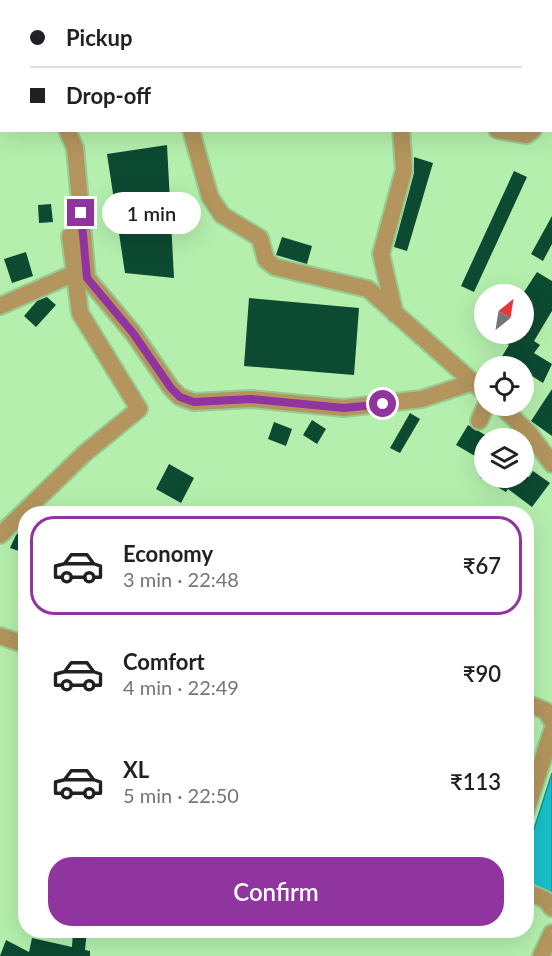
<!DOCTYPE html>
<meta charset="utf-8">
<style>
:root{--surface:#fff;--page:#f6f6f6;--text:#202124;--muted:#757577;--line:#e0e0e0;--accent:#90349f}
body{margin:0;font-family:Lato,sans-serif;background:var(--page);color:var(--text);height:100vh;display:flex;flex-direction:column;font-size:22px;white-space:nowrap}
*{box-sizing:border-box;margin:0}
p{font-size:20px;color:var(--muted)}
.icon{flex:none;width:33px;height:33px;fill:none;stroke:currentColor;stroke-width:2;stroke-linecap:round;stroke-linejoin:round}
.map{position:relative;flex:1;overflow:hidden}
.panel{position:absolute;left:18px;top:506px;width:516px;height:432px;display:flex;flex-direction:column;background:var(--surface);border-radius:24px;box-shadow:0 6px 24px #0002}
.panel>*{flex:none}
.guide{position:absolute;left:0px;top:0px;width:552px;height:132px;box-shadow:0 6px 24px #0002;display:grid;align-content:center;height:132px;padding:0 30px;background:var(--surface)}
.needle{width:39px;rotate:30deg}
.controls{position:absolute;left:474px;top:284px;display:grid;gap:12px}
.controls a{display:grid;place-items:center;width:60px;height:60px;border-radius:50%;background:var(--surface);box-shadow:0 6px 24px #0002;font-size:30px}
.end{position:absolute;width:27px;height:27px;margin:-14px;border:8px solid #90349f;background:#fff;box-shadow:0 0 0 3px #fff}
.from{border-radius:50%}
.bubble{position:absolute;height:42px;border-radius:21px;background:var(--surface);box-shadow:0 6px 24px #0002;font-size:20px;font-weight:600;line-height:42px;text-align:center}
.guide b{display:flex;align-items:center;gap:21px;height:57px;font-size:22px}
.guide b+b{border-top:2px solid var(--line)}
.guide i{width:15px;height:15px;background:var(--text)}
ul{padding:10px 0 0;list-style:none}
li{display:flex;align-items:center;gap:18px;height:99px;margin:0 12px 9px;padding:0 18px;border:3px solid transparent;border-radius:24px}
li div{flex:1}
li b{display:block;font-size:22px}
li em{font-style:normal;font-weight:600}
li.active{border-color:var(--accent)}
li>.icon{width:54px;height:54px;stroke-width:1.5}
.cta{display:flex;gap:12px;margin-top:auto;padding:12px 30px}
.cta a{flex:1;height:69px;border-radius:24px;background:var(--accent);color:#fff;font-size:24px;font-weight:600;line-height:69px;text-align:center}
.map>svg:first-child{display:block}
.water{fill:#17c0cb;stroke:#169393;stroke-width:1.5}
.building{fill:#0d4a32}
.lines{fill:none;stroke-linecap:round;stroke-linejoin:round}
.minor-casing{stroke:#97cb91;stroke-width:20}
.minor{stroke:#b3955d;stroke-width:16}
.route{stroke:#90349f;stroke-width:8}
</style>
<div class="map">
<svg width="552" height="956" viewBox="0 0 552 956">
<rect width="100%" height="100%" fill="#b4efad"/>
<path class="water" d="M552 773V894L527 882V851Z"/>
<path class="building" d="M167 145 174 278 125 273 107 154Z
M414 157 433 163 407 251 394 247 414 173Z
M514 171 527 177 474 292 461 286Z
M51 204 53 222 39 223 38 205Z
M552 216V244L543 261 531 254Z
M282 237 312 246 307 264 276 255Z
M26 252 33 276 12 283 4 259Z
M537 272 552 281V311L534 341 540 345 534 353 552 364 543 383 524 371V366H496L509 345 503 342 507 333H524V292Z
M47 297 56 305 36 327 24 316 37 301Z
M249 298 359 308 354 375 244 366Z
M552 389V436L531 421Z
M410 413 420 419 400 453 390 448Z
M312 420 326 429 317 444 303 435Z
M274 422 292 429 286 446 268 439Z
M468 425 487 436 475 456 456 445Z
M169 464 194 478 181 503 156 489Z
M533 471 550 483 532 507 508 489 506 492 480 477H529Z
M26 525V543L22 552 10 548 16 535Z
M73 930H87L85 950 90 951V956H0L6 940 29 952 32 938 72 947Z"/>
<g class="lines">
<g class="minor-casing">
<path id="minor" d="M39 0V2
M152 0V2
M360 0V2
M70 2 71 0
M420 2 421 0
M0 54H2
M550 98 552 94
M67 130 75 148 87 278 133 333 171 388 180 397 194 402 251 399 344 408 422 399 473 382
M191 130 210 197 222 215 260 238 266 260 275 267 368 289 484 392
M497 130 526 135 533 130
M0 306 75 273
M395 314 381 254 404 170 401 130
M500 405 529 433 552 464
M479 421 486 405
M0 535 85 453 139 409 80 313 70 236
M0 636 26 645
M526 703 546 711 552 721
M526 811 552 731
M526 891 546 900 552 908
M541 956 552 933"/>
</g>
<use href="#minor" class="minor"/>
</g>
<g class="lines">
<path class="route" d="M81 213 87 278 133 333 171 388 180 397 194 402 251 399 344 408 383 404"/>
</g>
</svg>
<div class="controls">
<a><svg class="needle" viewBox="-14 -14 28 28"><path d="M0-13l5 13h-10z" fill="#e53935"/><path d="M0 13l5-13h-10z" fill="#757577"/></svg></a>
<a><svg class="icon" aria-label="locate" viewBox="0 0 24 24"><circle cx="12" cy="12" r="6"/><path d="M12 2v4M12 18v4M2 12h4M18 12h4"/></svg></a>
<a><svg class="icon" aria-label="layers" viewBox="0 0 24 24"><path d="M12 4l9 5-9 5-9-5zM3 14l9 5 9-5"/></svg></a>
</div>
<i class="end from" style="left:383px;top:404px"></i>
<i class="end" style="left:81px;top:213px"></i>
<div class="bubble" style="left:102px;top:192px;width:99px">1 min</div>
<div class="guide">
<b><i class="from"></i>Pickup</b>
<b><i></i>Drop-off</b>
</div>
<section class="panel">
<ul>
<li class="active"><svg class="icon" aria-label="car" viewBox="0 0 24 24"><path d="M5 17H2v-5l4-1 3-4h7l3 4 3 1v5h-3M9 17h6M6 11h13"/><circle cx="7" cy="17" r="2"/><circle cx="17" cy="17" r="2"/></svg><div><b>Economy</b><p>3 min · 22:48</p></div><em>₹67</em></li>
<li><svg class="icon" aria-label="car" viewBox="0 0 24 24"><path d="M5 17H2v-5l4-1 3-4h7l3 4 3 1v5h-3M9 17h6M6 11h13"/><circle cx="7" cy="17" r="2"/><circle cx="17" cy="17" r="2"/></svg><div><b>Comfort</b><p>4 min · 22:49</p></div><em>₹90</em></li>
<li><svg class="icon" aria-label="car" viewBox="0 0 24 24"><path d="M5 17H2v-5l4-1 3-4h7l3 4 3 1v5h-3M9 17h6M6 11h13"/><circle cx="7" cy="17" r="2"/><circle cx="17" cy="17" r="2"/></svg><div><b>XL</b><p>5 min · 22:50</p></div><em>₹113</em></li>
</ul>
<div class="cta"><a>Confirm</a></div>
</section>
</div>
